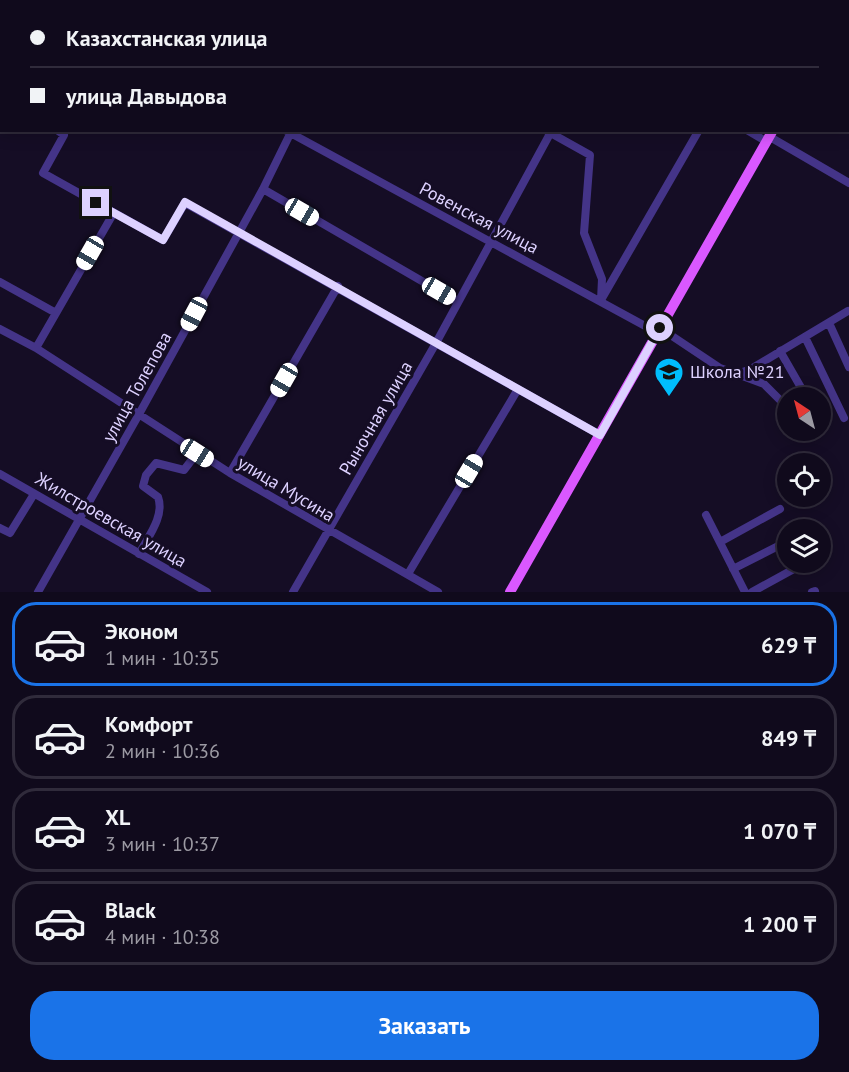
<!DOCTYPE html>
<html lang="ru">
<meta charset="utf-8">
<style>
:root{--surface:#100a1c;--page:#191325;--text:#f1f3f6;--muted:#9c9aa3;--line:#302b3b;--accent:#1a73e8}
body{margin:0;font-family:"PT Sans",sans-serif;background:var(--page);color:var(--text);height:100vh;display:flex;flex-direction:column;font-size:22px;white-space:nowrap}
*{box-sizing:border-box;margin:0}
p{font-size:20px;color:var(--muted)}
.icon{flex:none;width:33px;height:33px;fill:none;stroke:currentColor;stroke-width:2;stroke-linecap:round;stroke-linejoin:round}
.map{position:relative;height:592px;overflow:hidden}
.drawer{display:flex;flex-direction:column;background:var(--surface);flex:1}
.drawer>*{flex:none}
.guide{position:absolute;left:0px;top:0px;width:849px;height:132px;box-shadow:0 3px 15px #0003,0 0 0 2px var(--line);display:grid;align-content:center;height:132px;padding:0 30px;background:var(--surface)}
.needle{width:39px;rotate:324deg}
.buttons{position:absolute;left:777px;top:387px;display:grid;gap:12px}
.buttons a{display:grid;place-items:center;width:54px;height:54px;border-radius:50%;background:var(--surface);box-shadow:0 3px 15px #0003,0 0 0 2px var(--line);font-size:30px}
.end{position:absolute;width:27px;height:27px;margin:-14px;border:8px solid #ddd1ff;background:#111;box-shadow:0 0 0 3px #111}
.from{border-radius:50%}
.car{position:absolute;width:18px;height:36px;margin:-18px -9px;border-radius:8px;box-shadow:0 0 4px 2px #0007;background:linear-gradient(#fff 24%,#345 0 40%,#fff 0 76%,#345 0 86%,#fff 0)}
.guide b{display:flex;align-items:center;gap:21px;height:57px;font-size:22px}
.guide b+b{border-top:2px solid var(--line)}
.guide i{width:15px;height:15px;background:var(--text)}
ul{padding:10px 0 0;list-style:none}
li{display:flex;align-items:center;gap:18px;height:84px;margin:0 12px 9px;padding:0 18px;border:3px solid var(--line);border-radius:24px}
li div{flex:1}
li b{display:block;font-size:22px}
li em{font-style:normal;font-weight:700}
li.current{border-color:var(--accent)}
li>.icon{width:54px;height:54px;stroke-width:1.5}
.cta{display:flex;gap:12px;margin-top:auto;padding:12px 30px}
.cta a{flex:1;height:69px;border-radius:24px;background:var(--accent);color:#fff;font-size:24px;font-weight:700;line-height:69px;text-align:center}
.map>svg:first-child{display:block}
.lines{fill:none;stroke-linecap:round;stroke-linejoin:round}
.minor{stroke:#443488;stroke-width:8}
.major{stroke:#da58ff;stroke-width:10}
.route{stroke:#ddd1ff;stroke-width:8}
.labels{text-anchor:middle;stroke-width:6;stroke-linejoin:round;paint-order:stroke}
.street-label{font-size:18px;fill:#ddd1ff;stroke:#150d25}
.poi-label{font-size:18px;fill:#ddd1ff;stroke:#150d25;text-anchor:start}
</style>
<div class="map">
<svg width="849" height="592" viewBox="0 0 849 592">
<rect width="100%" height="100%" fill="#150d25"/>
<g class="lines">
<path class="minor" d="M96 0 99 2
M187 0 190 2
M339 0 341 2
M517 0 520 2
M725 0 728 2
M69 2 70 0
M368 2V0
M630 2 631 0
M0 16 2 17
M848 49H849
M0 95 2 96
M0 117 2 114
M57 130 64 135 43 173 163 240 185 203 600 435
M285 130 658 333
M747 130 767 142
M547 131 590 155 584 233 602 279 601 300 699 130
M770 137 849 183
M263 189 458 302
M0 282 56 313
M829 323 849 367
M660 328 720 368 737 374 751 369 848 311
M0 329 36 348 230 473 438 592
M805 337 844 418
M36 348 113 214
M780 351 807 398
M737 374 764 384 788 408
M230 473 338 286
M0 474 207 592
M706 515 745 592
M0 528 10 533 34 494
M720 542 780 509
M139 554C148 537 165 516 158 497L143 486 146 475 156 463 184 470 197 453
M733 569 788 541
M408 574 518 389
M38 592 138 416 263 189 292 130
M293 592 436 343 552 130
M752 592 803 564
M812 592 815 591"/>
<path class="major" d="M845 2 846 0
M510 592 773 130"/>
</g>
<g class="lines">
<path class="route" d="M96 203 163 240 185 202 600 435 660 328"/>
</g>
<defs>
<g id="school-pin" transform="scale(1.5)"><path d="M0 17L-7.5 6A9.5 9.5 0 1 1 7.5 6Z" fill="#00bdfc" stroke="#150d25"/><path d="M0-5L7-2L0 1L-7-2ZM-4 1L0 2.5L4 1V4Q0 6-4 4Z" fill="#111"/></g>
</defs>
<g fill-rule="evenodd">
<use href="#school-pin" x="669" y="372"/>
</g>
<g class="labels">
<g class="street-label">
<text transform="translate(479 218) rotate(28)" y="6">Ровенская улица</text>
<text transform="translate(137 387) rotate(-61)" y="6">улица Толепова</text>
<text transform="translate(376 418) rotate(-60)" y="6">Рыночная улица</text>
<text transform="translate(286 489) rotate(31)" y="6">улица Мусина</text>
<text transform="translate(111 520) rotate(30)" y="6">Жилстроевская улица</text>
</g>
<g class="poi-label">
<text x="690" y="378">Школа №21</text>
</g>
</g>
</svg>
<div class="buttons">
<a><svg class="needle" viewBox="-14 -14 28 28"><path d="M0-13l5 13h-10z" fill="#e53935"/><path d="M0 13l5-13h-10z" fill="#9c9aa3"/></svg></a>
<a><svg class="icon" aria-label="locate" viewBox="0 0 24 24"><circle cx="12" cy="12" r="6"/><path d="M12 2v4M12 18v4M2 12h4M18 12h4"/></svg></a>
<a><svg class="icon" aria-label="layers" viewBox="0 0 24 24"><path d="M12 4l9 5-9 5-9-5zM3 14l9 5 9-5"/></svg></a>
</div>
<i class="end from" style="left:660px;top:328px"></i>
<i class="end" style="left:96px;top:203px"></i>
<i class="car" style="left:302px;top:212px;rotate:120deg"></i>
<i class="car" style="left:90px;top:253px;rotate:210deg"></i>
<i class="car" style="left:439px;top:291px;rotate:120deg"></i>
<i class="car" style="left:194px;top:314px;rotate:208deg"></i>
<i class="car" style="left:284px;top:380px;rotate:210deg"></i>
<i class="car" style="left:197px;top:453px;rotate:122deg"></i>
<i class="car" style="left:469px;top:471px;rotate:31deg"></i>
<div class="guide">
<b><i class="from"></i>Казахстанская улица</b>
<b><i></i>улица Давыдова</b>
</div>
</div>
<section class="drawer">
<ul>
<li class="current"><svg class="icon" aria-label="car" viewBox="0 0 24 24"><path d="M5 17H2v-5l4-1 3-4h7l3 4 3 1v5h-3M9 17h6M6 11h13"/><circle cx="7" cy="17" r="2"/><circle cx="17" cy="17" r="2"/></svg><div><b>Эконом</b><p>1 мин · 10:35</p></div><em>629 ₸</em></li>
<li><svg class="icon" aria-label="car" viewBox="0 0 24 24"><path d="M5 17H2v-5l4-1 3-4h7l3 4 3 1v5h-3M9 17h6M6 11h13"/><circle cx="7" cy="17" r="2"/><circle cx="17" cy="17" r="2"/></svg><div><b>Комфорт</b><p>2 мин · 10:36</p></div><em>849 ₸</em></li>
<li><svg class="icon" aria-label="car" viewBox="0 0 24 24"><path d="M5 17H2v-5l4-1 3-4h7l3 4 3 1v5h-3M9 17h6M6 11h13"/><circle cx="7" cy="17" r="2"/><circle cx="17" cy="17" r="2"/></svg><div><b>XL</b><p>3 мин · 10:37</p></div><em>1 070 ₸</em></li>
<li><svg class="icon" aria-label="car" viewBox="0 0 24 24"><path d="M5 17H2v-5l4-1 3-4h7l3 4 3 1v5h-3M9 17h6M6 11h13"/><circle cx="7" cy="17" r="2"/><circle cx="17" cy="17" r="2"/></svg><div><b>Black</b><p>4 мин · 10:38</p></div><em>1 200 ₸</em></li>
</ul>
<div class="cta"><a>Заказать</a></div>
</section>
